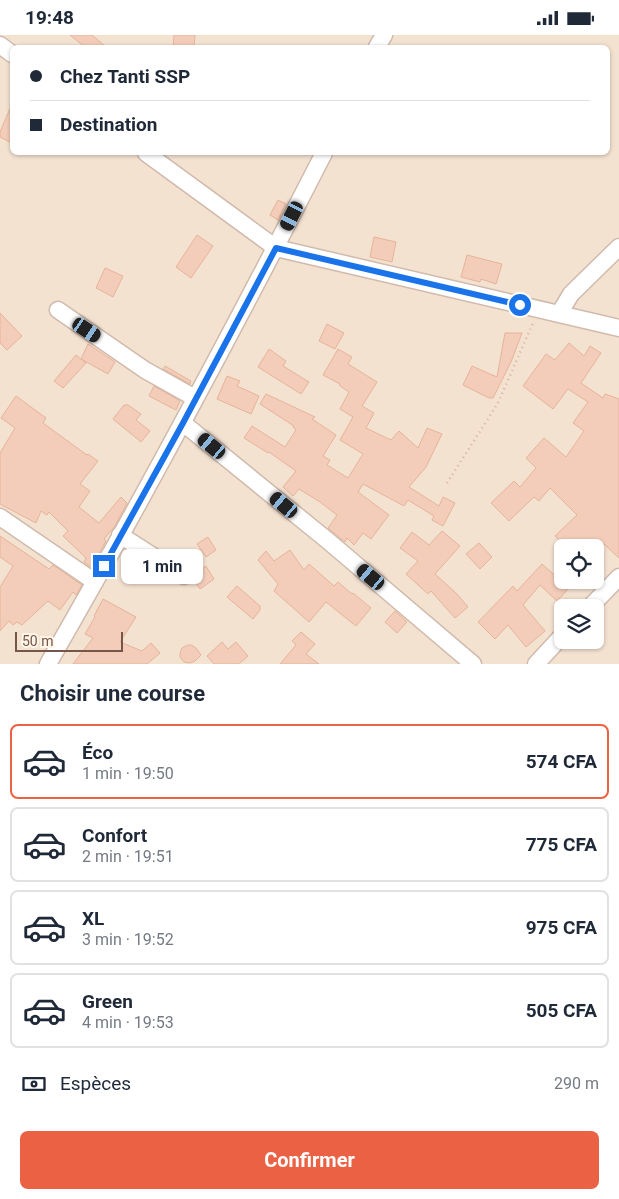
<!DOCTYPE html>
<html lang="fr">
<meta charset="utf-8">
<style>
:root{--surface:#fff;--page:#f2f2f3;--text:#1f2937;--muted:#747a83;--line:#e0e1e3;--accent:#ea6144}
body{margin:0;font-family:Roboto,sans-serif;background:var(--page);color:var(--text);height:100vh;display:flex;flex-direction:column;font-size:19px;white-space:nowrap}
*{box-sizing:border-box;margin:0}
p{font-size:16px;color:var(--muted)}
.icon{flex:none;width:28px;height:28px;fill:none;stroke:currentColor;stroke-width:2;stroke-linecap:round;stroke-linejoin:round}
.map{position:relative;height:629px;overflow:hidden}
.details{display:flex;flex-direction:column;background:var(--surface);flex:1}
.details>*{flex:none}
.top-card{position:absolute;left:10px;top:10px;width:600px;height:110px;border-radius:8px;box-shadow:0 1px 4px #0004;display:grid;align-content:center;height:110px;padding:0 20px;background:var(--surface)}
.controls{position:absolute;left:554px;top:504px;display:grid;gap:10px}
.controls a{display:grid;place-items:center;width:50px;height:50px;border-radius:8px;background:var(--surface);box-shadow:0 1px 4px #0004;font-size:25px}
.scale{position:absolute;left:15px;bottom:12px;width:108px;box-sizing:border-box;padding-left:5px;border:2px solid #755648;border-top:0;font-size:14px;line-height:18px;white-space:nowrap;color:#755648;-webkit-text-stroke:4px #fff5e9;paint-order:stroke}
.end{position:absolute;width:22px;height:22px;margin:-11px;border:6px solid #1a73e8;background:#fff;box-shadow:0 0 0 2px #fff}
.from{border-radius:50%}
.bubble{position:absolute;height:35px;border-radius:8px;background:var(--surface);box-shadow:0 1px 4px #0004;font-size:16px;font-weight:700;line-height:35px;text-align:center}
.car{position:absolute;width:15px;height:30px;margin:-15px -8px;border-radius:6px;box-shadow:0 0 4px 1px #0007;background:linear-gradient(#222 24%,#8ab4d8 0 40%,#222 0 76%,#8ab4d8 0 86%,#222 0)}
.top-card b{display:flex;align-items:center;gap:18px;height:48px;font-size:19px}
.top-card b+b{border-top:1px solid var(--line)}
.top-card i{width:12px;height:12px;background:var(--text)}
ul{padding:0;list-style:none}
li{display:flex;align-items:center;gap:15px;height:75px;margin:0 10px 8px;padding:0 10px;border:2px solid var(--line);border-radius:8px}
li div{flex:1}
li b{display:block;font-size:19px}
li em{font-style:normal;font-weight:700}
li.selected{border-color:var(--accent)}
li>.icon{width:45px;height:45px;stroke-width:1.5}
h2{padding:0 20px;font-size:22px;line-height:60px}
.pay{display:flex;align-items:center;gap:12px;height:55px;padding:0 20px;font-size:19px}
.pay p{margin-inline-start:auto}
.cta{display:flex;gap:10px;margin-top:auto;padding:10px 20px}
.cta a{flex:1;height:58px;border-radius:8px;background:var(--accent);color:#fff;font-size:20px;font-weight:700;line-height:58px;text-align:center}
.status{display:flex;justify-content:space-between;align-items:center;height:35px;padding:0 25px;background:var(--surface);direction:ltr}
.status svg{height:14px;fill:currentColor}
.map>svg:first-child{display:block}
.residential{fill:#f4e2d1;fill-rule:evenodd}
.building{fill:#f3cdb9;stroke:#e6b399}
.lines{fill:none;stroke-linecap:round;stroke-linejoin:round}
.minor-casing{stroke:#d0baac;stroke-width:19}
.path{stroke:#d8b09c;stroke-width:2.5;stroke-dasharray:1 4;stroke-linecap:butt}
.minor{stroke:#fff;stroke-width:16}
.route{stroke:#1a73e8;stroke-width:6}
</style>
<div class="status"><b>19:48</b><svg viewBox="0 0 49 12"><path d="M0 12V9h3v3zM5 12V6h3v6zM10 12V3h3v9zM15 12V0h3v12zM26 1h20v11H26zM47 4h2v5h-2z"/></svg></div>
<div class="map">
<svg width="619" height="629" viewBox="0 0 619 629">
<rect width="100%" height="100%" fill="#fdf1e2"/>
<path class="residential" d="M0 0H619V629H0ZM12 12H608V118H12ZM562 512H595V545H562ZM562 572H595V605H562Z"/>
<path class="building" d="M70 0H92L106 12H85Z
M174 0H195L194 12H173Z
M12 69V108L0 102V97Z
M278 165 286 169 278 185 270 180Z
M197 200 213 211 191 243 176 232Z
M374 202 396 207 392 227 370 222Z
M467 220 502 229 496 249 481 244 480 247 461 242Z
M105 233 123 241 113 262 96 253Z
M0 278 22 301 7 315 0 308Z
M327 289 344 298 335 314 319 306Z
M505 298H522L511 327 493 363H489L463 350 472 331 497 342Z
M569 308 584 321 590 311 601 318 581 348 603 363 605 359 619 364V523L604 509 600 512H566L555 501 577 480 550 453 539 466 534 462 509 486 491 468 514 446 520 452 536 433 526 423 544 403 566 422 584 396 573 388 588 367 568 354 553 374 523 351 546 319 555 325Z
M88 309 115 327 108 339 81 324 86 328 63 353 54 346 76 320 81 324Z
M269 314 286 326 283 331 309 347 301 359 258 332Z
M338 314 352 322 348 329 377 347 362 371 374 378 366 393 391 405 399 396 418 413 427 393 442 399 426 432 409 452 439 471 443 462 455 468 443 491 432 485 434 481 408 465 404 471 363 449 358 457 389 480 371 504 363 498 354 510 347 503 345 507 328 493 337 480 320 467 299 454 293 461 283 452 296 436 269 417 268 418 244 403 252 391 285 412 296 395 293 392 294 391 260 369 266 359 315 382 312 384 336 400 323 421 330 425 327 430 348 443 363 419 340 405 353 382 340 374 349 357 339 350 340 349 323 340Z
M165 331 191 346 190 349 163 334Z
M227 341 240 346 237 351 259 361 251 379 217 364Z
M154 351 180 366 176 375 149 361Z
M16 361 46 383 43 388 69 407 87 420 88 419 98 426 80 449 90 456 79 472 99 488 121 462 127 468 115 491 104 504 106 506 91 532 84 527 86 523 63 501 68 496 49 477 47 480 41 476 36 488 0 469V418L15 393 1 383Z
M124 370H128L141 379 136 385 150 396 141 407 113 384Z
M442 496 460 511 435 539 457 559 468 572 455 583 431 556 428 559 406 539 418 526 400 513 412 497 429 510Z
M0 501 49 534 53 530 82 550 76 560 73 557 60 575 48 566 22 590 17 587 13 590 9 586 0 596V552L13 531 0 522Z
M208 502 216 515 206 522 197 509Z
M479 508 492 522 480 534 466 519Z
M290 515 304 535 309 529 334 551 338 547 352 559 353 558 371 573 356 591 326 567 309 587 274 556 278 549 258 525 266 516 274 526Z
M542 529 569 553 557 566 540 550 523 570 545 596 526 612 508 590 495 604 478 587 513 551 517 556Z
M206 531 214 544 200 554 193 544 194 540Z
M237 551 260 571V575L253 584 227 562Z
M103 564 136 582 120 607 142 616 151 608 160 618 147 629H73L93 603 85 599 95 582 94 581Z
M395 576 407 587 397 598 385 587Z
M301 597 315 609 306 619 319 629H280L296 610 292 606Z
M222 607 228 614 236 607 248 621 239 629H214L207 621Z
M188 610H191L196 613 201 620 195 626 190 628 184 627 180 622V618L182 613Z"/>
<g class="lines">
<g class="minor-casing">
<path id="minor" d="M0 10 12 19
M377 12 384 0
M146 118 276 213 619 293
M58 275 145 335 195 363
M559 279 571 259 619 212
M183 388 327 505 473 629
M0 482 95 547
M120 500 184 541
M590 572 619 542
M48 629C145 461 236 290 324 118
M536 629 562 601"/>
</g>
<path class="path" d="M447 448 498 368 533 288"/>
<use href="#minor" class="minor"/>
</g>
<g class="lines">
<path class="route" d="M104 531 183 388 276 213 520 270"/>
</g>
</svg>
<div class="controls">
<a><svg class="icon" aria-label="locate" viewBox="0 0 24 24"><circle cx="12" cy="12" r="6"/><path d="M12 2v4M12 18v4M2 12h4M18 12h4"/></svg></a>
<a><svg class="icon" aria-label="layers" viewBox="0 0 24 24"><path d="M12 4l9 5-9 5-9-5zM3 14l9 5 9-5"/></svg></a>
</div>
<div class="scale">50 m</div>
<i class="end from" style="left:520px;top:270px"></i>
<i class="end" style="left:104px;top:531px"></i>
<div class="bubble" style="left:121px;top:514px;width:82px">1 min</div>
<i class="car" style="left:292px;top:181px;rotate:207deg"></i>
<i class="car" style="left:87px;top:295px;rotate:124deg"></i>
<i class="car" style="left:212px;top:411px;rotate:310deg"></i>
<i class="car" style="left:284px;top:470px;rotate:310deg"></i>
<i class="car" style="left:371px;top:542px;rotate:310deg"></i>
<div class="top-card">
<b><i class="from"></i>Chez Tanti SSP</b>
<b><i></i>Destination</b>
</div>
</div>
<section class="details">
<h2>Choisir une course</h2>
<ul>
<li class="selected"><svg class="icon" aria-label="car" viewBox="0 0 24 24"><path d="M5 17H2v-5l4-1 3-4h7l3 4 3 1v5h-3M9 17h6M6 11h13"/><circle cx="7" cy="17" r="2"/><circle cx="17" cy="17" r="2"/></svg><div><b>Éco</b><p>1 min · 19:50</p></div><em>574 CFA</em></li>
<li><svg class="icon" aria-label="car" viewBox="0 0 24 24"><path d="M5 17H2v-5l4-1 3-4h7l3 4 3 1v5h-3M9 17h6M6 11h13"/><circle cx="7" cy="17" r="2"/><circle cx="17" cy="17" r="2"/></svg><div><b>Confort</b><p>2 min · 19:51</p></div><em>775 CFA</em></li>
<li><svg class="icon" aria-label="car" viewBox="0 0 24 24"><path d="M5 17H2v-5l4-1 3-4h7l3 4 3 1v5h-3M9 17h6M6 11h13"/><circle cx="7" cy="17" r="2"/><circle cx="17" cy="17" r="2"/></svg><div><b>XL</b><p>3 min · 19:52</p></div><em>975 CFA</em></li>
<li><svg class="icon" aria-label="car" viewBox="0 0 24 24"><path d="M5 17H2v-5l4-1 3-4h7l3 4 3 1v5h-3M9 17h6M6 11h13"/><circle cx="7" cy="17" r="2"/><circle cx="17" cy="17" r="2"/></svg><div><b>Green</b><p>4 min · 19:53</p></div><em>505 CFA</em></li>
</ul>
<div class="pay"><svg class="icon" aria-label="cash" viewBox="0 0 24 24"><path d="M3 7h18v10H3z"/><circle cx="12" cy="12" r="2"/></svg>Espèces<p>290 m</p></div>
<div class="cta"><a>Confirmer</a></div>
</section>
